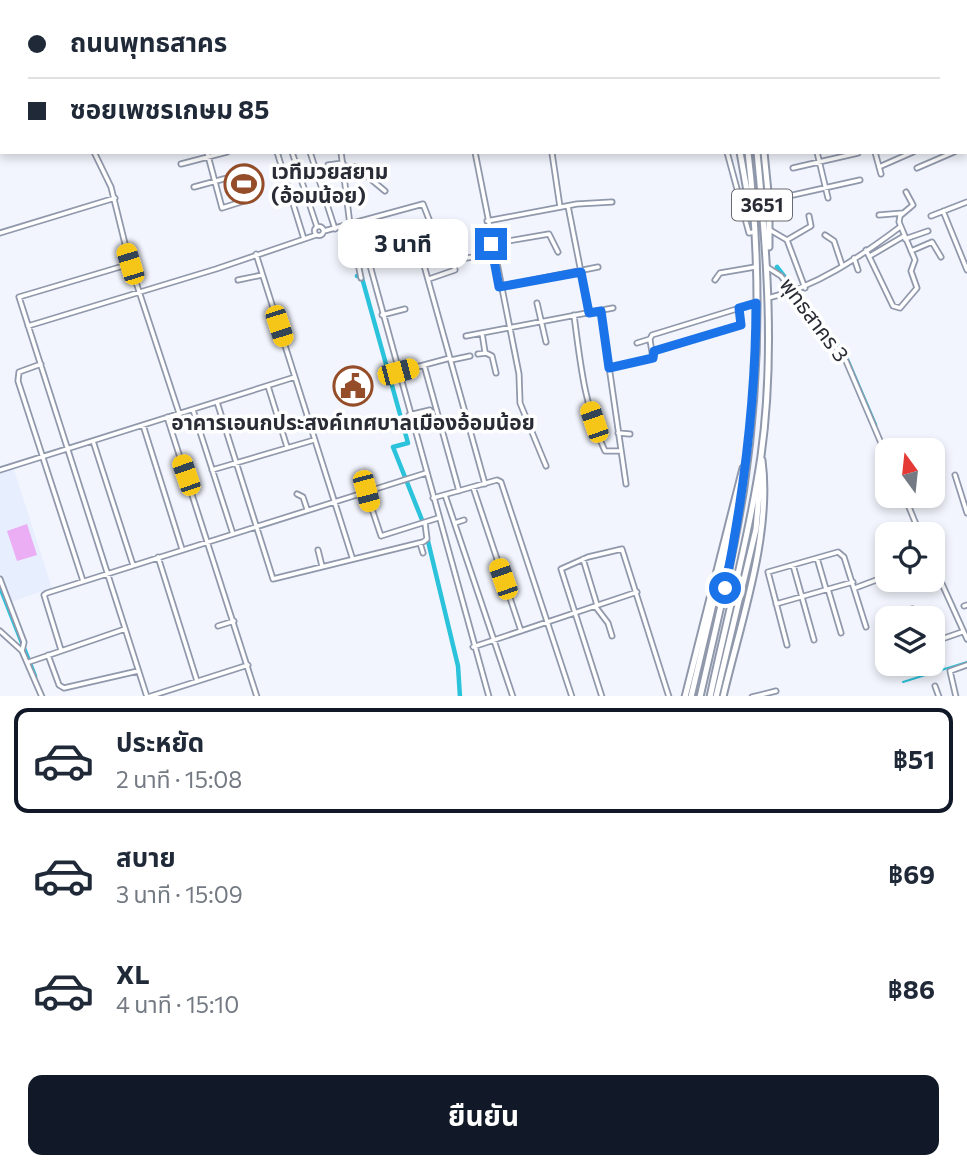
<!DOCTYPE html>
<html lang="th">
<meta charset="utf-8">
<style>
:root{--surface:#fff;--page:#f6f6f7;--text:#1f2937;--muted:#747a83;--line:#e0e1e3;--accent:#111827}
body{margin:0;font-family:Commissioner,"Noto Sans Thai",sans-serif;background:var(--page);color:var(--text);height:100vh;display:flex;flex-direction:column;font-size:26px;white-space:nowrap}
*{box-sizing:border-box;margin:0}
p{font-size:23px;color:var(--muted)}
.icon{flex:none;width:38px;height:38px;fill:none;stroke:currentColor;stroke-width:2;stroke-linecap:round;stroke-linejoin:round}
.map{position:relative;height:696px;overflow:hidden}
.side{display:flex;flex-direction:column;background:var(--surface);flex:1}
.side>*{flex:none}
.top-card{position:absolute;left:0px;top:0px;width:968px;height:154px;box-shadow:0 4px 10px #0003;display:grid;align-content:center;height:154px;padding:0 28px;background:var(--surface)}
.needle{width:46px;rotate:345deg}
.tools{position:absolute;left:875px;top:438px;display:grid;gap:14px}
.tools a{display:grid;place-items:center;width:70px;height:70px;border-radius:14px;background:var(--surface);box-shadow:0 4px 10px #0003;font-size:35px}
.end{position:absolute;width:32px;height:32px;margin:-16px;border:9px solid #1a73e8;background:#fff;box-shadow:0 0 0 4px #fff}
.from{border-radius:50%}
.bubble{position:absolute;height:49px;border-radius:14px;background:var(--surface);box-shadow:0 4px 10px #0003;font-size:23px;font-weight:700;line-height:49px;text-align:center}
.car{position:absolute;width:21px;height:42px;margin:-21px -10px;border-radius:9px;box-shadow:0 0 5px 2px #0007;background:linear-gradient(#f5c518 24%,#345 0 40%,#f5c518 0 76%,#345 0 86%,#f5c518 0)}
.top-card b{display:flex;align-items:center;gap:24px;height:66px;font-size:26px}
.top-card b+b{border-top:2px solid var(--line)}
.top-card i{width:18px;height:18px;background:var(--text)}
ul{padding:12px 0 0;list-style:none}
li{display:flex;align-items:center;gap:21px;height:105px;margin:0 14px 10px;padding:0 14px;border:4px solid transparent;border-radius:14px}
li div{flex:1}
li b{display:block;font-size:26px}
li em{font-style:normal;font-weight:700}
li.on{border-color:var(--accent)}
li>.icon{width:63px;height:63px;stroke-width:1.5}
.cta{display:flex;gap:14px;margin-top:auto;padding:14px 28px}
.cta a{flex:1;height:80px;border-radius:14px;background:var(--accent);color:#fff;font-size:28px;font-weight:700;line-height:80px;text-align:center}
.map>svg:first-child{display:block}
.built{fill:#e7eefe}
.pitch{fill:#ebadf3}
.lines{fill:none;stroke-linecap:round;stroke-linejoin:round}
.stream{stroke:#2bc3db;stroke-width:2}
.canal{stroke:#2bc3db;stroke-width:4.5}
.minor-casing{stroke:#9098ab;stroke-width:7}
.primary-casing{stroke:#9098ab;stroke-width:9}
.minor{stroke:#fff;stroke-width:3.5}
.primary{stroke:#fff;stroke-width:5}
.route{stroke:#1a73e8;stroke-width:9}
.labels{text-anchor:middle;stroke-width:7;stroke-linejoin:round;paint-order:stroke}
.shield{fill:#fff;stroke:#696b71;stroke-width:2}
.shield-label{font-size:19px;font-weight:bold;fill:#292c34}
.poi-label{font-size:21px;font-weight:bold;fill:#292c34;stroke:#fff;text-anchor:start}
.street-label{font-size:21px;fill:#292c34;stroke:#fff}
</style>
<div class="map">
<svg width="967" height="697" viewBox="0 0 967 697">
<rect width="100%" height="100%" fill="#f2f5fd"/>
<path class="built" d="M13 467 52 588 8 603 0 577V472Z"/>
<path class="pitch" d="M27 524 37 555 17 561 7 531Z"/>
<g class="lines">
<path class="stream" d="M903 682 967 662"/>
<path class="canal" d="M344 0 346 2
M160 2 167 0
M1 32H2
M777 267 845 355 875 425
M357 276 362 278 408 443 393 447 424 525
M427 537 458 666 460 697
M0 587 35 676"/>
<g class="minor-casing">
<path id="minor" d="M92 0V2
M404 0V2
M538 0 539 2
M676 0 677 2
M779 0 780 2
M934 0V2
M146 2 156 0
M370 2 376 0
M798 2 805 0
M963 2 967 0
M0 29H2
M966 39 967 43
M966 89H967
M966 118H967
M966 129 967 131
M966 147H967
M94 152 111 187 130 264 179 413
M207 152 222 208 241 202
M277 152 304 239
M292 152 317 227
M310 152 335 229
M341 152 350 225 361 278
M475 152 519 374 520 403 546 466
M727 152 749 233 754 232
M817 152 828 198
M875 152 881 174
M552 153 560 207
M181 164 227 152
M328 165 343 163
M343 166 356 167 385 191
M879 167 913 152
M793 168 858 153
M917 168 954 152
M194 187 253 171
M793 195 860 180
M568 206 589 313
M943 211 967 270
M879 215 903 213
M931 216 967 202
M487 221 577 204 612 202
M358 222 489 697
M314.5 231a4.5 4.5 0 1 1 9 0a4.5 4.5 0 1 1-9 0Z
M770 230 787 240 805 288
M324 231 423 204 432 227
M0 233 115 198
M415 233 485 484
M825 235 834 241 842 265
M905 239 928 231
M787 240 811 226 809 216
M491 244 549 234 558 252
M364 247 444 225 455 270 429 279
M866 250 893 306 900 308 917 288 911 271 915 260 899 222 900 216 913 205 906 192
M911 251 932 242 941 257
M256 254 352 557
M870 256 904 236
M854 258 858 270
M453 260 493 254
M130 264 19 297 147 697
M767 267 781 276 846 361 887 457
M238 280 262 275
M715 280 720 273 755 267
M499 287 598 267
M768 298C816 287 860 257 900 227
M537 303 546 342
M601 311 626 484
M382 315 405 309
M574 315C580 362 585 409 605 451H621
M28 326 216 269 316 235
M482 333 485 352
M466 336 613 308
M637 343 650 339 652 335 756 303
M654 351 741 325 739 308
M478 354 486 353 492 356 496 373
M450 358 424 365 459 491
M451 360 470 356
M41 364 19 372 18 381 83 581
M609 368 653 358 650 340
M398 372 424 365
M268 386 287 447
M217 402 273 579 423 542 427 539 425 523
M193 410 233 534
M409 415 430 410
M167 417 257 697
M143 425 182 549
M618 433 630 434
M93 441 133 565
M0 470 295 377
M212 470 314 440
M955 475 967 513
M473 487 521 631
M366 491 381 536 438 518
M297 494 303 497 307 509
M445 495 513 697
M904 495 920 534
M433 498 497 480 501 482 572 697
M455 523 464 520
M420 543 423 553
M318 550 322 566
M158 557 197 681
M817 558 826 589
M583 559 597 605
M933 564 967 639
M793 565 814 640
M0 579 24 642 22 651
M906 586 926 579
M855 588 887 576
M828 589 841 633
M776 604 853 582
M595 606 608 623 612 636
M964 606 967 605
M912 609 916 618
M218 626 234 621
M0 631 22 651 42 697
M933 642 962 632
M787 645 768 572 838 552 844 557 866 627
M473 647 637 592
M61 650 44 595 47 593 426 473
M48 655 59 685 64 688 138 671
M29 662 125 629
M935 686 939 697
M148 697 248 665
M602 697 561 569 588 557 622 549 669 697
M752 697 776 691
M956 697 950 671 967 665"/>
</g>
<g class="primary-casing">
<path id="primary" d="M709 0 710 2
M718 0V2
M726 0V2
M731 0V2
M411 2 417 0
M446 2 452 0
M0 88H2
M0 99H2
M740 152 750 208
M764 152 769 202V247
M685 697 743 468
M691 697 738 499
M700 697C716 627 733 558 744 487 760 377 761 263 748 152
M710 697C727 617 749 537 761 456 775 356 767 252 757 152
M716 697 756 529 761 471
M723 697C740 624 772 535 762 460"/>
</g>
<use href="#minor" class="minor"/>
<use href="#primary" class="primary"/>
</g>
<g class="lines">
<path class="route" d="M491 244 499 287 581 272 589 313 601 311 609 368 653 358 654 351 741 325 739 308 756 303C756 400 744 493 725 588"/>
</g>
<defs>
<g id="stadium-ring" transform="scale(2.0125)"><circle r="9.5" fill="#fff" stroke="#944d28" stroke-width="1.5"/><path d="M0-5a6.5 5 0 1 0 0 10a6.5 5 0 1 0 0-10ZM-3.5-1.8h7v3.6h-7Z" fill="#944d28"/></g>
<g id="civic-ring" transform="scale(2.0125)"><circle r="9.5" fill="#fff" stroke="#944d28" stroke-width="1.5"/><path d="M-.6-6.5H3V-4.5H.6V-3L4-1V1h2V6H-6V1h2V-1L-.6-3ZM-1.2 2.5V6h2.4V2.5Z" fill="#944d28"/></g>
</defs>
<g fill-rule="evenodd">
<use href="#stadium-ring" x="244" y="184"/>
<use href="#civic-ring" x="353" y="386"/>
</g>
<g class="labels">
<rect class="shield" x="732" y="189.5" width="60" height="31" rx="5"/>
<g class="shield-label">
<text x="762" y="212">3651</text>
</g>
<g class="poi-label">
<text x="271" y="179">เวทีมวยสยาม<tspan x="271" dy="24">(อ้อมน้อย)</tspan></text>
<text x="353" y="430" text-anchor="middle">อาคารเอนกประสงค์เทศบาลเมืองอ้อมน้อย</text>
</g>
<g class="street-label">
<text transform="translate(814 320) rotate(53)" y="7">พุทธสาคร 3</text>
</g>
</g>
</svg>
<div class="tools">
<a><svg class="needle" viewBox="-14 -14 28 28"><path d="M0-13l5 13h-10z" fill="#e53935"/><path d="M0 13l5-13h-10z" fill="#747a83"/></svg></a>
<a><svg class="icon" aria-label="locate" viewBox="0 0 24 24"><circle cx="12" cy="12" r="6"/><path d="M12 2v4M12 18v4M2 12h4M18 12h4"/></svg></a>
<a><svg class="icon" aria-label="layers" viewBox="0 0 24 24"><path d="M12 4l9 5-9 5-9-5zM3 14l9 5 9-5"/></svg></a>
</div>
<i class="end from" style="left:725px;top:588px"></i>
<i class="end" style="left:491px;top:244px"></i>
<div class="bubble" style="left:338px;top:219px;width:130px">3 นาที</div>
<i class="car" style="left:130px;top:264px;rotate:343deg"></i>
<i class="car" style="left:279px;top:326px;rotate:162deg"></i>
<i class="car" style="left:398px;top:372px;rotate:75deg"></i>
<i class="car" style="left:594px;top:422px;rotate:341deg"></i>
<i class="car" style="left:186px;top:475px;rotate:341deg"></i>
<i class="car" style="left:366px;top:491px;rotate:165deg"></i>
<i class="car" style="left:503px;top:579px;rotate:341deg"></i>
<div class="top-card">
<b><i class="from"></i>ถนนพุทธสาคร</b>
<b><i></i>ซอยเพชรเกษม 85</b>
</div>
</div>
<section class="side">
<ul>
<li class="on"><svg class="icon" aria-label="car" viewBox="0 0 24 24"><path d="M5 17H2v-5l4-1 3-4h7l3 4 3 1v5h-3M9 17h6M6 11h13"/><circle cx="7" cy="17" r="2"/><circle cx="17" cy="17" r="2"/></svg><div><b>ประหยัด</b><p>2 นาที · 15:08</p></div><em>฿51</em></li>
<li><svg class="icon" aria-label="car" viewBox="0 0 24 24"><path d="M5 17H2v-5l4-1 3-4h7l3 4 3 1v5h-3M9 17h6M6 11h13"/><circle cx="7" cy="17" r="2"/><circle cx="17" cy="17" r="2"/></svg><div><b>สบาย</b><p>3 นาที · 15:09</p></div><em>฿69</em></li>
<li><svg class="icon" aria-label="car" viewBox="0 0 24 24"><path d="M5 17H2v-5l4-1 3-4h7l3 4 3 1v5h-3M9 17h6M6 11h13"/><circle cx="7" cy="17" r="2"/><circle cx="17" cy="17" r="2"/></svg><div><b>XL</b><p>4 นาที · 15:10</p></div><em>฿86</em></li>
</ul>
<div class="cta"><a>ยืนยัน</a></div>
</section>
